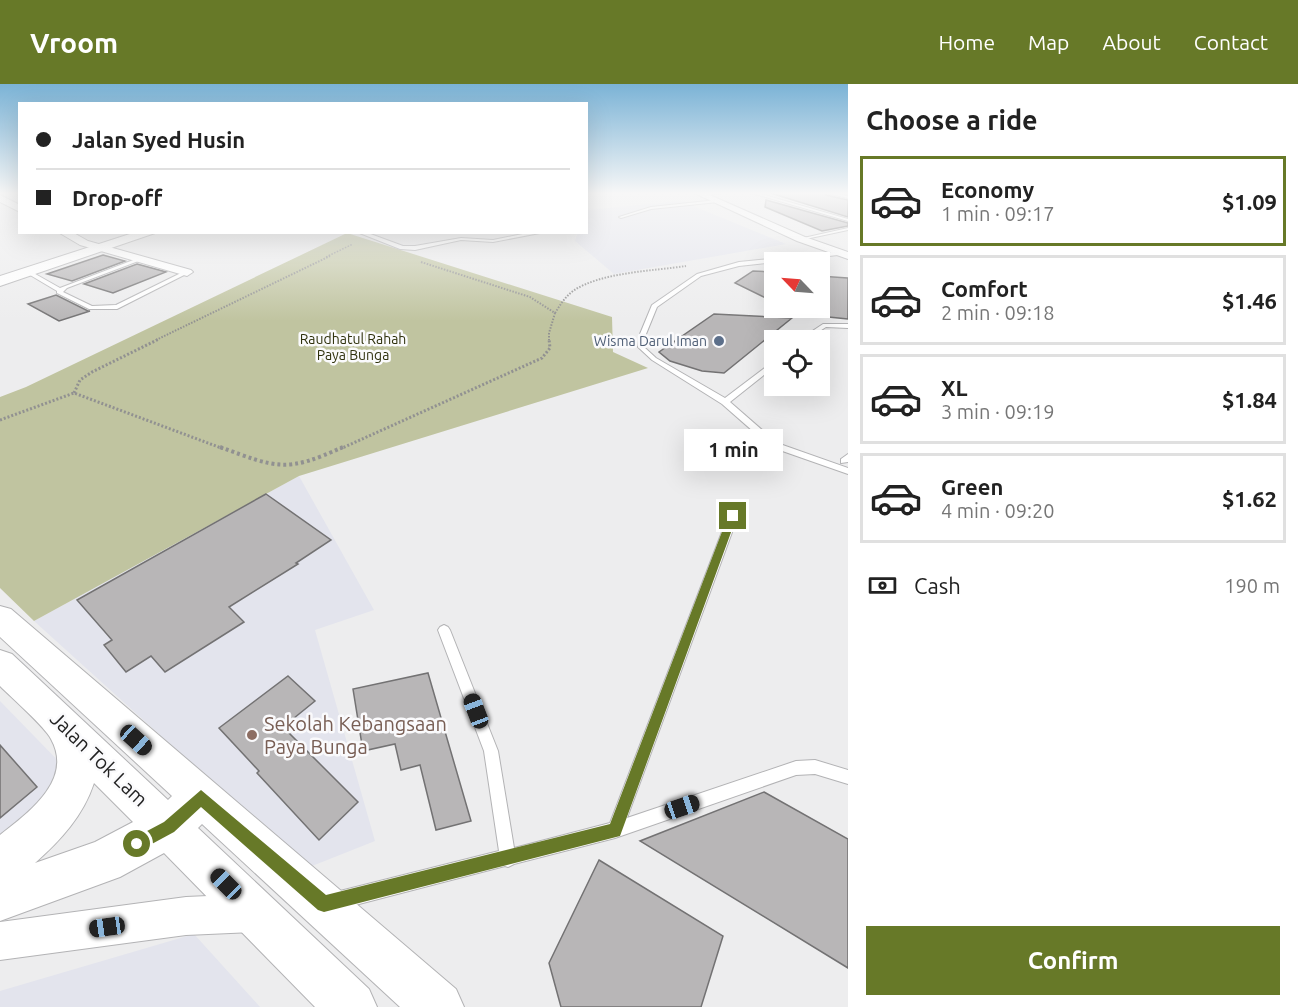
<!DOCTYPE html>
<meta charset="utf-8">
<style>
:root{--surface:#fff;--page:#f6f6f6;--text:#222;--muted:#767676;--line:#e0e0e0;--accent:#677928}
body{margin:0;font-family:Ubuntu,sans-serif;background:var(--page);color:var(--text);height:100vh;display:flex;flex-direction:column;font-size:22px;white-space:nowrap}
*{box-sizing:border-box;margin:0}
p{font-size:20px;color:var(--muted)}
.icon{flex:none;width:33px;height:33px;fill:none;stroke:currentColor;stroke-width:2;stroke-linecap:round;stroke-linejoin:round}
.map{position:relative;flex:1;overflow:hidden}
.sheet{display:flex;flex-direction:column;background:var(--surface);width:450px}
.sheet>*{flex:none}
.banner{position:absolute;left:18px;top:18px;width:570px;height:132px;border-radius:0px;box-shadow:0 6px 24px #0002;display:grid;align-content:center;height:132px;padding:0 18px;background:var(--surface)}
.needle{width:39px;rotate:295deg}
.tools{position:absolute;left:764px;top:168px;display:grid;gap:12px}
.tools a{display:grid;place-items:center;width:66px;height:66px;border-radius:0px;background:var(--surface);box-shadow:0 6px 24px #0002;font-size:30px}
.end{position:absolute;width:27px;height:27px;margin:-14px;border:8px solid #677928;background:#fff;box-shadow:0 0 0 3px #fff}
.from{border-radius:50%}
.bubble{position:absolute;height:42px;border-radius:0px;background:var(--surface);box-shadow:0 6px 24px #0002;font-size:20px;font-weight:600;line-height:42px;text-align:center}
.car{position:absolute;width:18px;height:36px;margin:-18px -9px;border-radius:8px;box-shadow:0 0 4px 2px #0007;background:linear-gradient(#222 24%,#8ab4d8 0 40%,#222 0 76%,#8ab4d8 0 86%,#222 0)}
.banner b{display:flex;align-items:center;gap:21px;height:57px;font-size:22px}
.banner b+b{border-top:2px solid var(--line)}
.banner i{width:15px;height:15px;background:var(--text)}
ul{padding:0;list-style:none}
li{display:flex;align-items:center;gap:18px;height:90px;margin:0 12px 9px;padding:0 6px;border:3px solid var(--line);border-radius:0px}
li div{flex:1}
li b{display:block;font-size:22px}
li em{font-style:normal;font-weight:600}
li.current{border-color:var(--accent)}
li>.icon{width:54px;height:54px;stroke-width:1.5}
h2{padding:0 18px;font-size:27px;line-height:72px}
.pay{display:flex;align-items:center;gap:15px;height:66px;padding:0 18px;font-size:22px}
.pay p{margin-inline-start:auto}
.cta{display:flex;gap:12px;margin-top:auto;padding:12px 18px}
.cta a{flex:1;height:69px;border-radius:0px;background:var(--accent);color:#fff;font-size:24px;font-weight:600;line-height:69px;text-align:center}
header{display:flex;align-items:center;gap:36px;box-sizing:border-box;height:84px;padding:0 30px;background:var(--accent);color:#fff}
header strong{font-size:28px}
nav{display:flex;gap:33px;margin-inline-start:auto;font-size:21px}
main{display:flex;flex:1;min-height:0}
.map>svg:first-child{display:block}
.built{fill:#e3e4ed}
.green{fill:#c0c4a0}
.building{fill:#b8b6b7;stroke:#737273;stroke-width:1.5}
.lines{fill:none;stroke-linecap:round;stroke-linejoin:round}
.service-casing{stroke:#b3b3b5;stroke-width:2}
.minor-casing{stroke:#b3b3b5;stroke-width:2}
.tertiary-casing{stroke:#b3b3b5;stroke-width:2}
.path-far3{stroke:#919191;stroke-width:1.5;stroke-dasharray:1.5 1.5;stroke-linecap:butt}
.path-far2{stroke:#919191;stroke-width:2;stroke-dasharray:1.5 1.5;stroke-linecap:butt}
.path-far1{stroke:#919191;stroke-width:3;stroke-dasharray:2 2;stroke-linecap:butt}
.path{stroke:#919191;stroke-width:4;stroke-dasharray:3 3;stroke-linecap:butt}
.service{fill:#fff;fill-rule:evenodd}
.minor{fill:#fff;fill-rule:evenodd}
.tertiary{fill:#fff;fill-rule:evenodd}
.route{fill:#677928}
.service-dot{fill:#5c6f8a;stroke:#fafafc;stroke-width:2}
.education-dot{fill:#8d6e63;stroke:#fafafc;stroke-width:2}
.labels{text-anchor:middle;stroke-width:5;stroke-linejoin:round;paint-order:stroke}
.far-park-label{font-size:14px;fill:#2f310c;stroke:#fafafc}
.far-service-label{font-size:14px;fill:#4e5e75;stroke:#fafafc;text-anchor:end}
.near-education-label{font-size:20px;fill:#785e54;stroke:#fafafc;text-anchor:start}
.near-street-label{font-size:20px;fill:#232323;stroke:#fafafc}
</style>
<header>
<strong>Vroom</strong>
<nav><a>Home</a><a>Map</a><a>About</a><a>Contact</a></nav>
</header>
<main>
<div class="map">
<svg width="848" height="923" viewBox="0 0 848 923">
<rect width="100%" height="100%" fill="#ededee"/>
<path class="built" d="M681 117 786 160 614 190 575 157 578 149 586 148 587 126Z
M299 392 374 526 315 546 375 757 307 784 34 537Z
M0 617 72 691 0 757Z
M194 850 260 923H0V907Z"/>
<path class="green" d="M347 149 612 233 613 268 648 284 299 392 34 537 0 504V313L26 303Z"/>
<path class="building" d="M767 108H824L826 111 848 116V133Z
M766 116 848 139V142L822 147 765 123Z
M103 171 125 177 72 197 47 190Z
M137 180 166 188 113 209 84 200Z
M753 187 774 188V218L735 199Z
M819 192 848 194V235L819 232Z
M56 211 88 227H90L59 237 28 220Z
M714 230 792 234 724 289 702 287 670 277 659 268Z
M266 410 331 456 296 479 298 480 229 523 244 538 165 588 151 572 126 588 104 561 112 556 77 516Z
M428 589 471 737 436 746 420 681 401 686 395 660 363 667 353 605Z
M288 592 315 617 283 643 358 718 319 756 257 689 259 687 219 644Z
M0 661 37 703 0 734Z
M764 708 848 755V884L640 757Z
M599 776 723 852 701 923H561L549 879Z"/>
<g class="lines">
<g class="service-casing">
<path id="service" d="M717 108H729L703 112 701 111Z
M748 108H754L848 135V137Z
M826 108 848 112V114L827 109Z
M18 109H20V112L17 110Z
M717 116 718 118 651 125 621 134 619 133 651 123Z
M848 144V146L801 156 799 155Z
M365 148 403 162H415L461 154 493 156 532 148H545L493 158 461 156 415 166 400 165 357 148Z
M840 168 838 171 739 182 701 192 657 223 646 250 644 263 656 274 725 314 774 277V283L730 318 777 359 848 384V390L771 363 722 320 652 276 638 263 640 250 652 221 697 190 739 178Z
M136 175 141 176 67 204 63 208 92 222 116 221 185 187 190 188 117 225H89L57 209V207L25 188 30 187 60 204Z
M823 240H848V244L826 243 806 256H799Z
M848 370V378L841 379V375Z
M733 429 738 432 627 734 796 677 815 676 848 686V700L815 690 796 691 615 754 514 780 508 783 505 782 336 826 330 823 327 817 330 811 336 808 499 767 484 667 438 546 440 543 444 541 448 543 450 546 498 667 514 764 610 739 728 432Z"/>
</g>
<g class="minor-casing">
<path id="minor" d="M692 108H703L805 153 848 168V175L797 157Z
M0 111 20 121V128L0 118Z
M58 148H72L88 157 191 186 193 188 187 192 80 161Z
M253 810 266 816 272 829 266 842 253 848 186 851 0 876V838L186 813Z"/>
</g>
<g class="tertiary-casing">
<path id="tertiary" d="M136 148H158L0 202V192Z
M0 522 11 525 456 905 464 923H400L202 740 198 744 369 905 377 923H315L164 769 120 793 0 837V751C28 729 74 696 51 655 45 643 12 614 0 602V566L12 570 168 716 172 712 0 553ZM94 699 133 738 95 758 35 779C61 756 83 732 94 699Z"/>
</g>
<path class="path-far3" d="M326 173 353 160"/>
<path class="path-far2" d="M421 178 530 213 555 229 549 249V256
M555 229C560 221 565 213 573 207 601 188 653 187 686 182
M156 256 330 172"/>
<path class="path-far1" d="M74 309 80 296 92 288 159 255
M0 336 74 309 224 365
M340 365 542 274 550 264 549 255"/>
<path class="path" d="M220 363C277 384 286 389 343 363"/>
<use href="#service" class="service"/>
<use href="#minor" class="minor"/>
<use href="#tertiary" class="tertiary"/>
</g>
<linearGradient id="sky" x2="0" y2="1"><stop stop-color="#7bb3d6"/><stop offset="0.46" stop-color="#f7f7f7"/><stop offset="1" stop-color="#f7f7f7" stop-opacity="0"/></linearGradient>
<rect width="848" height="237" fill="url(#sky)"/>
<path class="route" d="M733 429 737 432 620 752 324 828 318 826 201 723 174 748 137 768 132 765 129 760 132 755 164 738 201 706 326 811 610 740 728 432Z"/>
<circle class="service-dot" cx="719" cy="257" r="6"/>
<circle class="education-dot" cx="252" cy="651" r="6"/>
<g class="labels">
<g class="far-park-label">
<text x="353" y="260">Raudhatul Rahah<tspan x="353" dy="16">Paya Bunga</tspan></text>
</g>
<g class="far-service-label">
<text x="707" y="262">Wisma Darul Iman</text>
</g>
<g class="near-education-label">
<text x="264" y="647">Sekolah Kebangsaan<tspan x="264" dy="23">Paya Bunga</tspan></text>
</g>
<g class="near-street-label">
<text transform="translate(99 675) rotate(44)" y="7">Jalan Tok Lam</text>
</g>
</g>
</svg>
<div class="tools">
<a><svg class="needle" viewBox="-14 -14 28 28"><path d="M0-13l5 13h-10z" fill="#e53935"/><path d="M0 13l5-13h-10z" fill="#767676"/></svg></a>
<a><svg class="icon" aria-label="locate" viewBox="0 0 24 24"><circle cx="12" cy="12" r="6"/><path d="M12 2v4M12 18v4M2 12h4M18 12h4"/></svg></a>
</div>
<i class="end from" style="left:137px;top:760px"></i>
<i class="end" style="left:733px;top:432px"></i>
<div class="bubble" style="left:684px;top:345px;width:99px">1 min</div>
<i class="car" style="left:476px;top:627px;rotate:339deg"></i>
<i class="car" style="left:136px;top:656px;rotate:132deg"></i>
<i class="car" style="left:682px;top:723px;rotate:71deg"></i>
<i class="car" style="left:226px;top:800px;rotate:315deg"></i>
<i class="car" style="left:107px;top:843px;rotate:262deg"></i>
<div class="banner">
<b><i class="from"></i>Jalan Syed Husin</b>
<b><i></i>Drop-off</b>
</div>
</div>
<section class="sheet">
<h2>Choose a ride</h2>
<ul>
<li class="current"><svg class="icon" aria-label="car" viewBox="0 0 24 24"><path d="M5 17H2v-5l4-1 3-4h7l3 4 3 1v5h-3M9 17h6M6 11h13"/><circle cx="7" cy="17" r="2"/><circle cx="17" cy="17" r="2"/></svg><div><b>Economy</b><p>1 min · 09:17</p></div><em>$1.09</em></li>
<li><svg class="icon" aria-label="car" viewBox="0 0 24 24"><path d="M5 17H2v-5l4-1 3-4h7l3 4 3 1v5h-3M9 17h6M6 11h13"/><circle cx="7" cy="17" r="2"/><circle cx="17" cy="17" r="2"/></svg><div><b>Comfort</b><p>2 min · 09:18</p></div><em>$1.46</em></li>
<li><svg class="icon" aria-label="car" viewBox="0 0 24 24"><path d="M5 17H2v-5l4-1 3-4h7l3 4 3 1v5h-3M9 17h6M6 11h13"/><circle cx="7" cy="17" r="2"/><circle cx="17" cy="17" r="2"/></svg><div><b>XL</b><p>3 min · 09:19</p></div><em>$1.84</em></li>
<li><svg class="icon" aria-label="car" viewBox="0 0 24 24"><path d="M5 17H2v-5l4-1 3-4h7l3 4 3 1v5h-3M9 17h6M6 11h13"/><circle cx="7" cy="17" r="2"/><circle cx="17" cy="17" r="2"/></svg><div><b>Green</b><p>4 min · 09:20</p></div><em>$1.62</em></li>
</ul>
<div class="pay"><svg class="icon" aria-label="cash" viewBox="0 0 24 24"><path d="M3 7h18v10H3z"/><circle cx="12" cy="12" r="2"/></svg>Cash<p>190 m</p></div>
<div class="cta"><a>Confirm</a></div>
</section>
</main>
